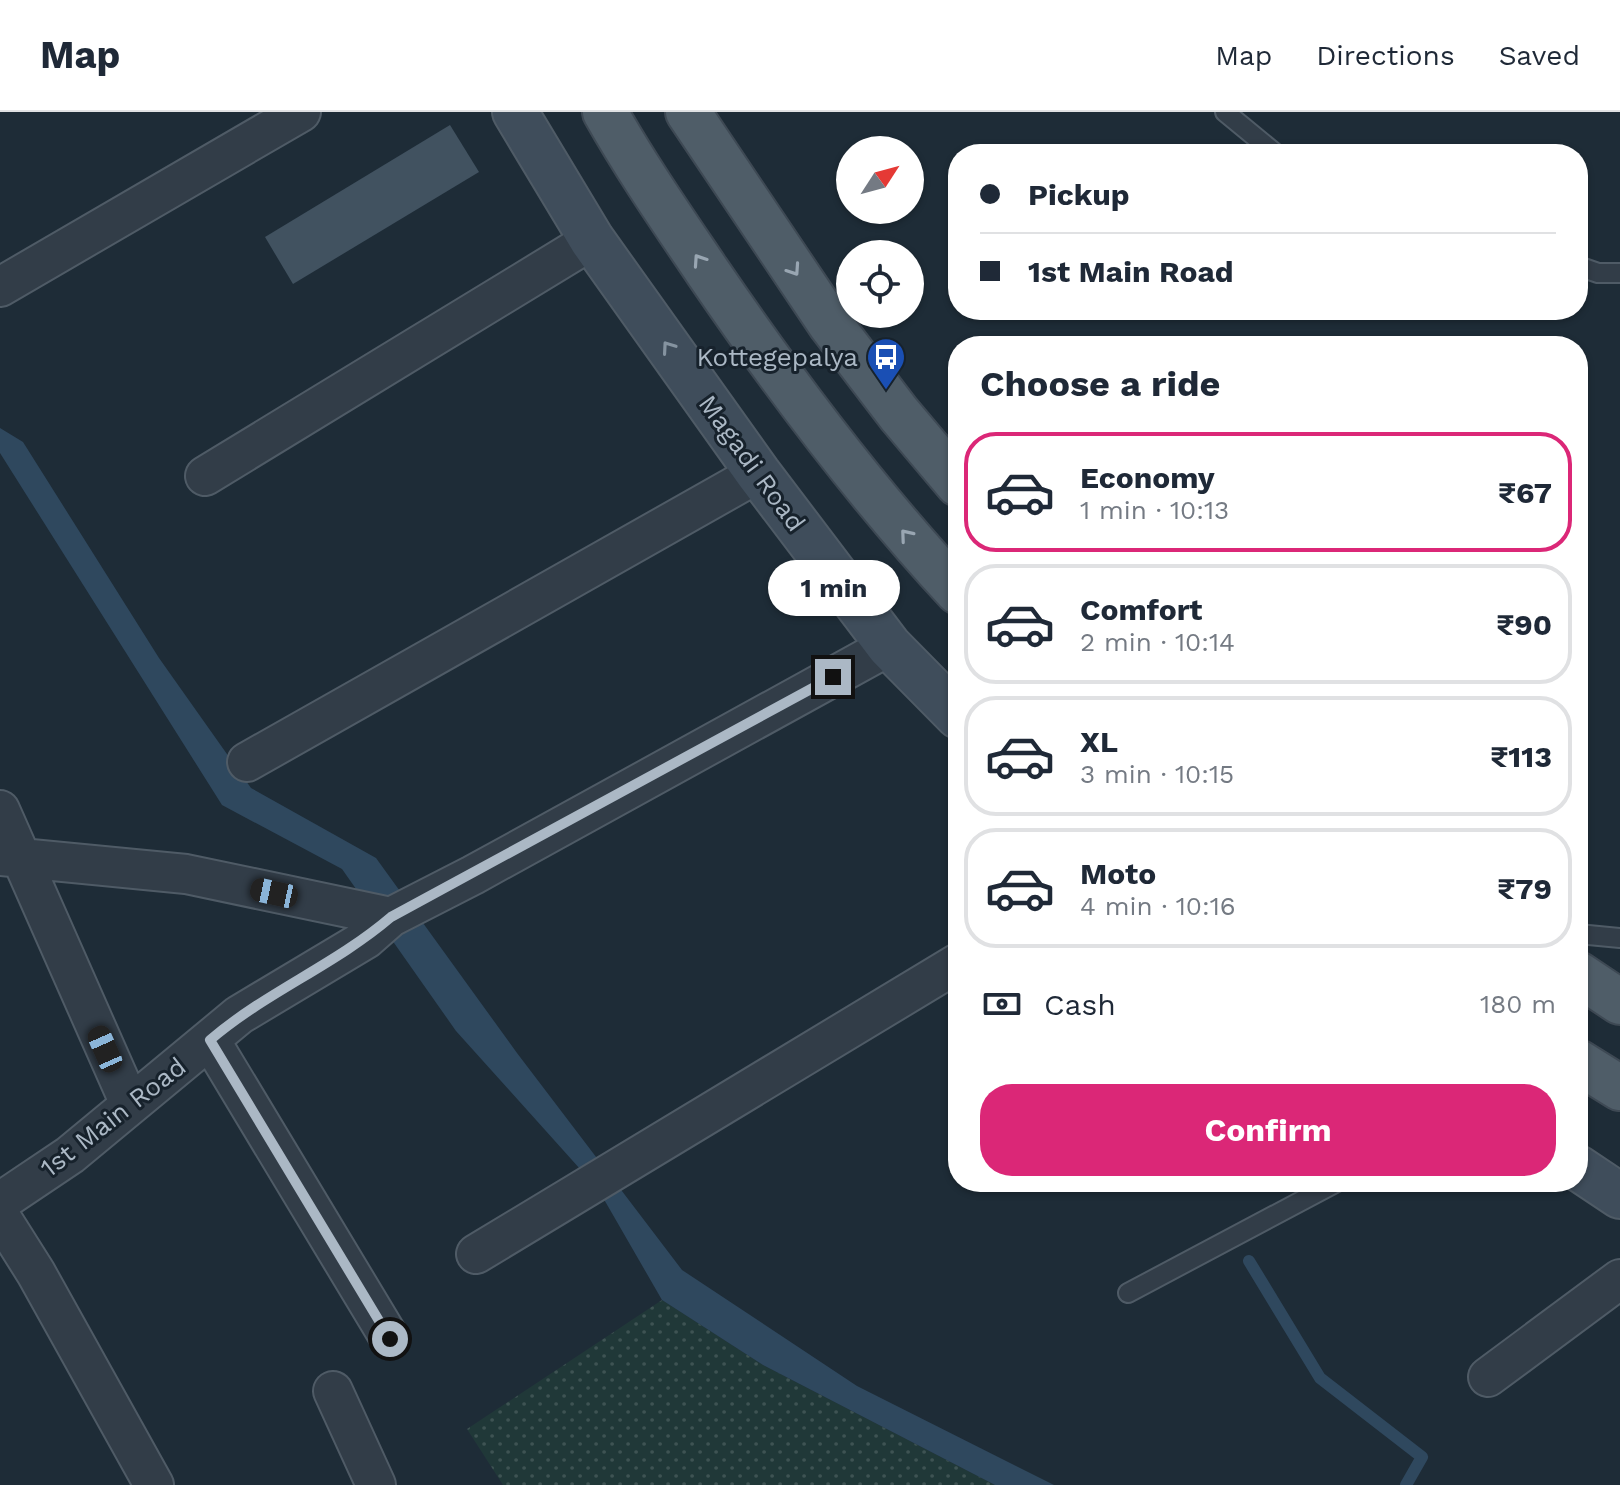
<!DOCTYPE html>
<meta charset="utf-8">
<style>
:root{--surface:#fff;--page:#f2f2f3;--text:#1f2937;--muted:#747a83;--line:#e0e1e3;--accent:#db2777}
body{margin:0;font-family:"Work Sans",sans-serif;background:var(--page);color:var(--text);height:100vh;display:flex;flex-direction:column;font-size:30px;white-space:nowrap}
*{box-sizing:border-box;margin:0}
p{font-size:26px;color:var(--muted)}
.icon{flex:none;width:44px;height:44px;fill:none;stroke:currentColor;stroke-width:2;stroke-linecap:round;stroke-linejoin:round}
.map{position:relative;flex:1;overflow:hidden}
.sheet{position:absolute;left:948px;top:224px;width:640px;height:856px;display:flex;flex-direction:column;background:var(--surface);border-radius:32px;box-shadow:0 2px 6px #0004}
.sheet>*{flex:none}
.hud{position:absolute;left:948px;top:32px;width:640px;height:176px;border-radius:32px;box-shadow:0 2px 6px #0004;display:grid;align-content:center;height:176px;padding:0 32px;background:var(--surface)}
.needle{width:52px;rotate:54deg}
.fabs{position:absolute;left:836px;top:24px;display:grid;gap:16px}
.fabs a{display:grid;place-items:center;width:88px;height:88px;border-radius:50%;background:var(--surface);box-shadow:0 2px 6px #0004;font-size:40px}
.end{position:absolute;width:36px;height:36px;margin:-18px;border:10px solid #abb8c5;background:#111;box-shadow:0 0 0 4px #111}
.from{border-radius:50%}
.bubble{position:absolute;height:56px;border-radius:28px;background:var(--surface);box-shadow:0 2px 6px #0004;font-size:26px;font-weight:700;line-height:56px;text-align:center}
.car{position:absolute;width:24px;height:48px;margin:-24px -12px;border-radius:10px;box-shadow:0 0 6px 2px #0007;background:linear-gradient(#222 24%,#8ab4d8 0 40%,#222 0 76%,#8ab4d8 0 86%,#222 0)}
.hud b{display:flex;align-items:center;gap:28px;height:76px;font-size:30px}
.hud b+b{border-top:2px solid var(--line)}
.hud i{width:20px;height:20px;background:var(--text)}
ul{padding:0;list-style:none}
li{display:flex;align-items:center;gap:24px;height:120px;margin:0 16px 12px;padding:0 16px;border:4px solid var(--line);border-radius:32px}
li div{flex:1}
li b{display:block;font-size:30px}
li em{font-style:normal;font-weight:700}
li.current{border-color:var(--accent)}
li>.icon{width:72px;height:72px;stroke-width:1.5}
h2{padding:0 32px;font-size:36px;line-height:96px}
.pay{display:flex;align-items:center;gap:20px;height:88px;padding:0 32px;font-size:30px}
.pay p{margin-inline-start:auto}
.cta{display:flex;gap:16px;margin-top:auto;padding:16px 32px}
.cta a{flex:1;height:92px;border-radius:32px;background:var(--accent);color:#fff;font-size:32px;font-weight:700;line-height:92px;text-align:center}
header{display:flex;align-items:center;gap:48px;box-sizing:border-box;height:112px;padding:0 40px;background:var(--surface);border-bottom:2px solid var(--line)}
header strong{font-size:38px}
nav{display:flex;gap:44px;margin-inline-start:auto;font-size:28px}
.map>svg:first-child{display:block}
.grass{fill:url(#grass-dots)}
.water{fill:#2f485e}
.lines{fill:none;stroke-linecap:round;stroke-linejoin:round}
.stream{stroke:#2f485e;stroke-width:12}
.building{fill:#415260}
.lane-casing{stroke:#4f5b66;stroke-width:22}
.street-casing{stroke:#4f5b66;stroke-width:42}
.secondary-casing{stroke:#4f5b66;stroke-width:48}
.primary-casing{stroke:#3e4954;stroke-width:48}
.lane{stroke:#323d48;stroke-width:18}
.street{stroke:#323d48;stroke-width:38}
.secondary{stroke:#3f4d5b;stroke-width:44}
.primary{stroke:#4f5d68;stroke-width:44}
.oneway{stroke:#99a6b2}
.oneway2{stroke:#8593a0}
.route{stroke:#abb8c5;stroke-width:10}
.labels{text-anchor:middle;stroke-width:6;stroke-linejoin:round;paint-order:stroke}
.poi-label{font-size:26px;fill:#abb8c5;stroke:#17222c;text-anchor:end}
.street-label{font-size:26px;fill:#abb8c5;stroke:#17222c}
</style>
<header>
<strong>Map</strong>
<nav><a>Map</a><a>Directions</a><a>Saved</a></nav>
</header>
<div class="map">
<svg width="1620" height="1373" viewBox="0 0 1620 1373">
<defs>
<pattern id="grass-dots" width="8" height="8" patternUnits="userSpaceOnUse" patternTransform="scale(2)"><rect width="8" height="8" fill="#203838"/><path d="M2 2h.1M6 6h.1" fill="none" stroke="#3e5353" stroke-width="1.8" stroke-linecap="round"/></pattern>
</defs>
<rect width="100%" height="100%" fill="#1e2c37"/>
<path class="grass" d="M662 1188 763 1253 995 1373H503L467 1317Z"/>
<path class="water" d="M0 316 23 330 159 546 251 676 376 746 517 941 682 1158 857 1274 1054 1373H995L763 1253 662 1188 598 1077 456 919 342 757 222 693 0 341Z"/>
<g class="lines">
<path class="stream" d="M1249 1149 1320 1266 1422 1345 1406 1373"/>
</g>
<path class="building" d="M450 13 479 60 293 172 265 125Z"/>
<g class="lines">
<g class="lane-casing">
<path id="lane" d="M1225 0 1276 42
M1578 154 1598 161H1620
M1578 822 1620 826
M1128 1181 1337 1070"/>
</g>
<g class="street-casing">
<path id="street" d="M0 175 301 0
M205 364 592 128
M247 650 758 361
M0 698 130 992
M0 744 186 762 391 805
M210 928 390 1227
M0 1090 70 1043 239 903 366 827 391 805 473 763 889 534
M0 1104 36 1161 154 1373
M476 1142 958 851
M1488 1265 1620 1167
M333 1279 376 1373"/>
</g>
<g class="secondary-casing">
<path id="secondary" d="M515 0 592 128 758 361 889 534 958 604
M1578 1056 1620 1084"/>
</g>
<g class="primary-casing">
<path id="primary" d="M605 0C636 55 672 107 707 159 784 272 865 380 958 480
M688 0 831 213 899 302 958 372
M1578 862 1620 890
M1578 950 1620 976"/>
</g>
<use href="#lane" class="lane"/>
<use href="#street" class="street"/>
<use href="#secondary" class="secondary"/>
<use href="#primary" class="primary"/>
</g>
<defs><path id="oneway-chevron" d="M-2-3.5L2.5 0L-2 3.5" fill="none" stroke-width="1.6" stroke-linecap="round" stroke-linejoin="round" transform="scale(2)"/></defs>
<g class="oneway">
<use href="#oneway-chevron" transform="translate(699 148) rotate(-124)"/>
<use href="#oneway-chevron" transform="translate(794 158) rotate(56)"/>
<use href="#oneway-chevron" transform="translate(906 423) rotate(-130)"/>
</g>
<use class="oneway2" href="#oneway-chevron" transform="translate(668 235) rotate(-125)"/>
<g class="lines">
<path class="route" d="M390 1227 210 928C266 880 335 853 391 805L833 565"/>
</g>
<defs>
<g id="bus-pin" transform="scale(2)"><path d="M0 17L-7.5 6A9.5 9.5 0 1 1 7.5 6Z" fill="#1a4fb4" stroke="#17222c"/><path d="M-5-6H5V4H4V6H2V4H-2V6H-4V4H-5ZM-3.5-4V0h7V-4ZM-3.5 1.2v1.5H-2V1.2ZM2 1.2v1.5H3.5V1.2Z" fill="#fff"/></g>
</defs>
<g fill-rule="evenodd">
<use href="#bus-pin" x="886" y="245"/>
</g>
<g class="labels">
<g class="poi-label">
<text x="858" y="254">Kottegepalya</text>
</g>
<g class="street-label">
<text transform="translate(752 351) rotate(54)" y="9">Magadi Road</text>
<text transform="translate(113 1005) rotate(-38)" y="9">1st Main Road</text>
</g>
</g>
</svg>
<div class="fabs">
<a><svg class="needle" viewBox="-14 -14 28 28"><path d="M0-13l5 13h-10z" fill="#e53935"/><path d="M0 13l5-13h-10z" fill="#747a83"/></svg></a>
<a><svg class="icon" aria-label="locate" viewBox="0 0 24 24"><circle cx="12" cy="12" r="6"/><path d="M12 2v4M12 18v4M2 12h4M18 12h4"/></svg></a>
</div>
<i class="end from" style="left:390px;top:1227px"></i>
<i class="end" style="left:833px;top:565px"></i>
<div class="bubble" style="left:768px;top:448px;width:132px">1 min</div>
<i class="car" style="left:274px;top:781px;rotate:282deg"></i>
<i class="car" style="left:105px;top:937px;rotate:336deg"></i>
<div class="hud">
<b><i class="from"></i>Pickup</b>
<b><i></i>1st Main Road</b>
</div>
<section class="sheet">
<h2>Choose a ride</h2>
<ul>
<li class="current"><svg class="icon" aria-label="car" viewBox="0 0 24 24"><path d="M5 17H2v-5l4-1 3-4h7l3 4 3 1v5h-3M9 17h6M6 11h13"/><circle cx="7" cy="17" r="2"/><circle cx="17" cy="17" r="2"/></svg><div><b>Economy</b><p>1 min · 10:13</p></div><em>₹67</em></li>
<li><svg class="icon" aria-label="car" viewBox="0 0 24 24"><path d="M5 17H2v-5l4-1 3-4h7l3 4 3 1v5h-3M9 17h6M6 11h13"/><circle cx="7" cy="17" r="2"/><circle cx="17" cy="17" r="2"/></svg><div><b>Comfort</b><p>2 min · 10:14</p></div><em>₹90</em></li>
<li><svg class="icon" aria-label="car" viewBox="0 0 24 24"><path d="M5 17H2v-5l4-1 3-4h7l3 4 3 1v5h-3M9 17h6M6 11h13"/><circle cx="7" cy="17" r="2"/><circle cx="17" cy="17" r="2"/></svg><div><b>XL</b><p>3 min · 10:15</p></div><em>₹113</em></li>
<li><svg class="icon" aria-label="car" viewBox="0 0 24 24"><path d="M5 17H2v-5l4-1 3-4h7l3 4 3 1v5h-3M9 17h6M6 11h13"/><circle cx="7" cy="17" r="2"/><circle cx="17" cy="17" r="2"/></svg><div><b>Moto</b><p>4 min · 10:16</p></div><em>₹79</em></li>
</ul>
<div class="pay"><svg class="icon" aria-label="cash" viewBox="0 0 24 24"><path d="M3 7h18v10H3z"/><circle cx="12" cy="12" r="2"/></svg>Cash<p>180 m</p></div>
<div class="cta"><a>Confirm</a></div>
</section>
</div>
